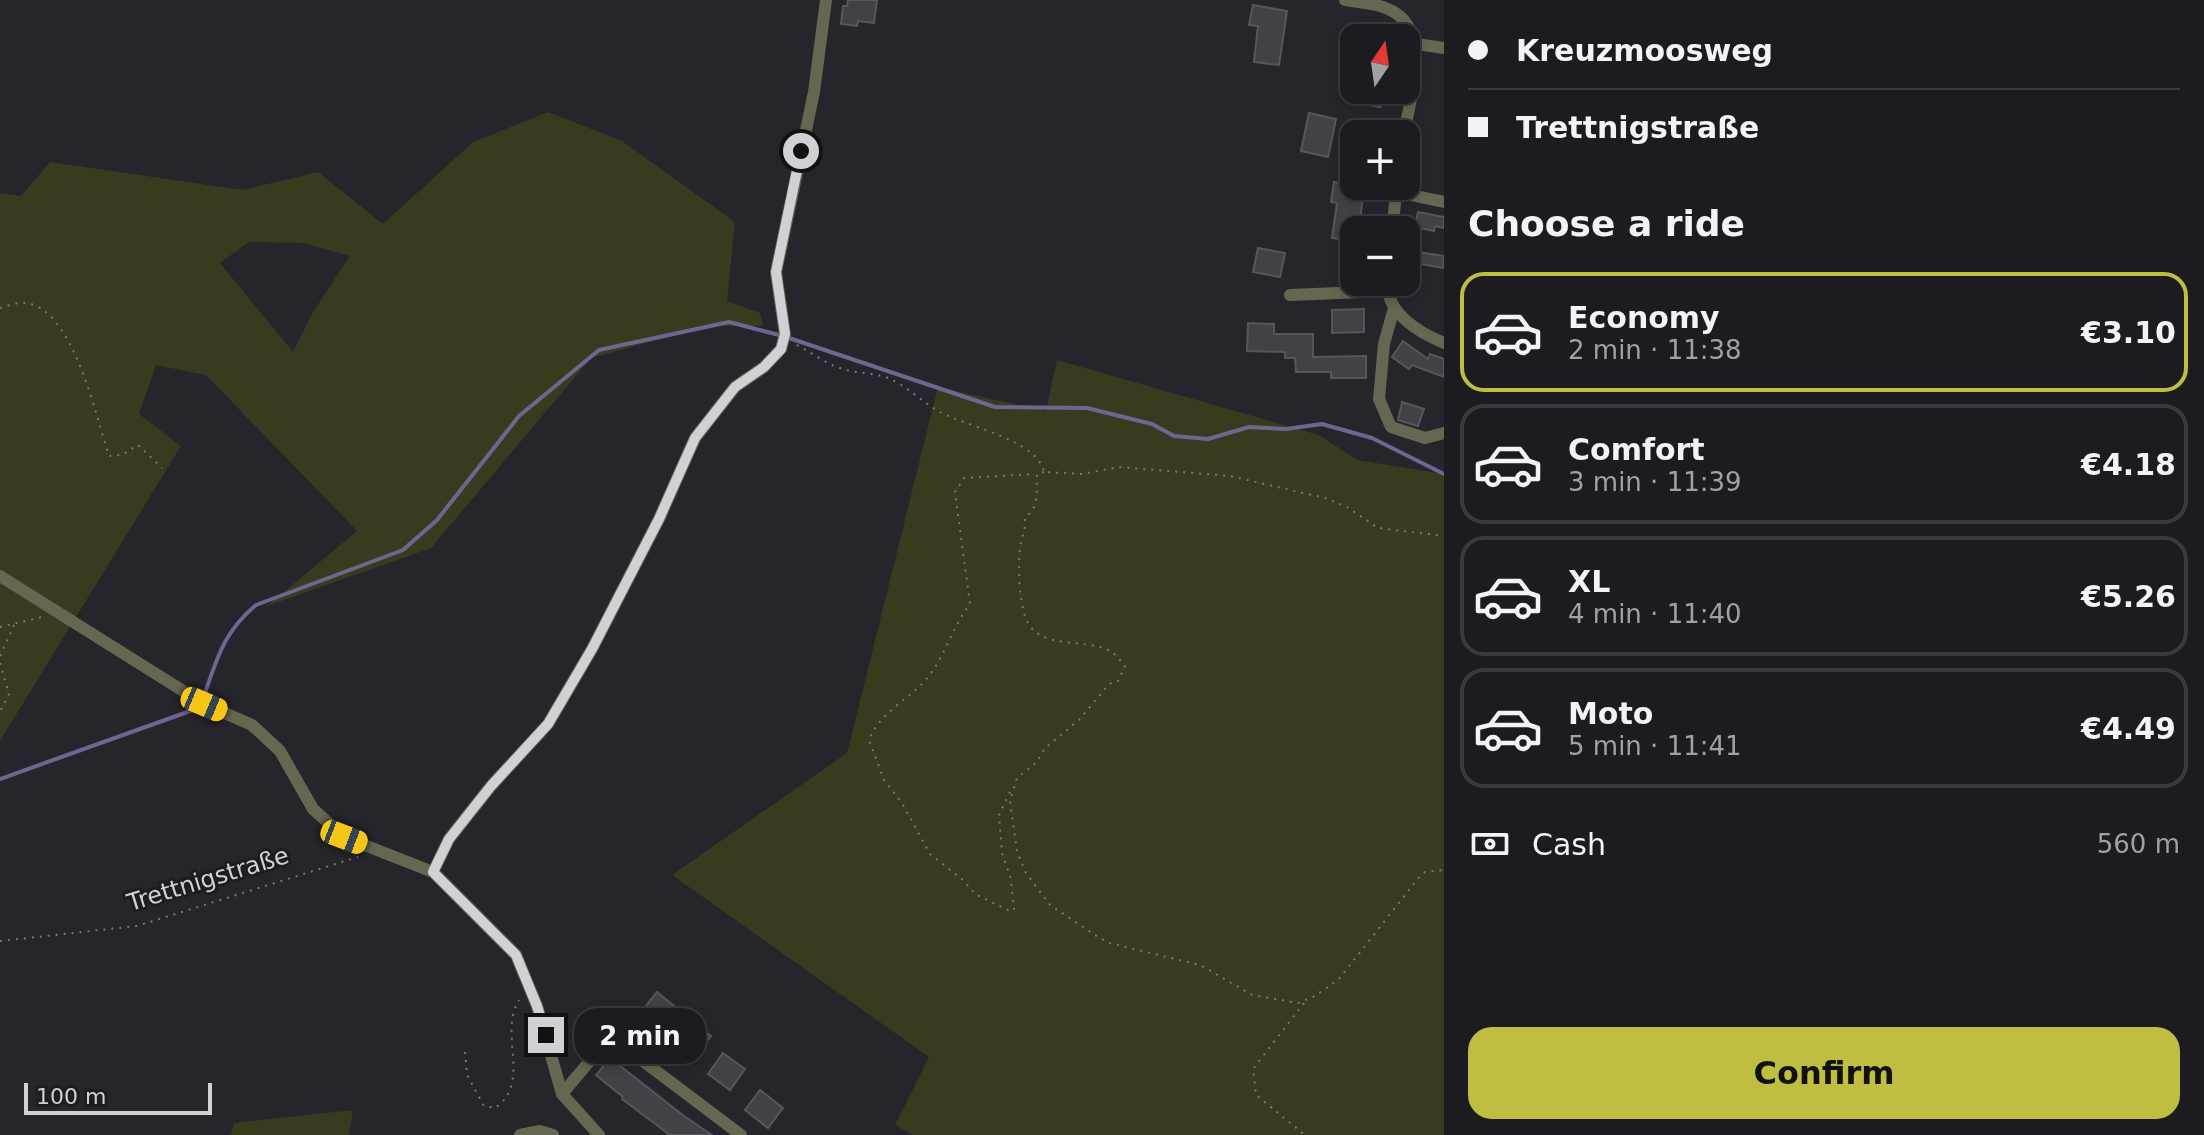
<!DOCTYPE html>
<meta charset="utf-8">
<style>
:root{--surface:#1c1c20;--page:#252529;--text:#f1f3f6;--muted:#a0a1a5;--line:#3a3a3e;--accent:#c0be40}
body{margin:0;font-family:"DejaVu Sans",sans-serif;background:var(--page);color:var(--text);height:100vh;display:flex;flex-direction:column;font-size:30px;white-space:nowrap}
*{box-sizing:border-box;margin:0}
p{font-size:26px;color:var(--muted)}
.icon{flex:none;width:44px;height:44px;fill:none;stroke:currentColor;stroke-width:2;stroke-linecap:round;stroke-linejoin:round}
.map{position:relative;flex:1;overflow:hidden}
.sheet{display:flex;flex-direction:column;background:var(--surface);width:760px}
.sheet>*{flex:none}
.banner{display:grid;align-content:center;height:176px;padding:0 24px;background:var(--surface)}
.needle{width:52px;rotate:13deg}
.tools{position:absolute;left:1340px;top:24px;display:grid;gap:16px}
.tools a{display:grid;place-items:center;width:80px;height:80px;border-radius:16px;background:var(--surface);box-shadow:0 4px 12px #0003,0 0 0 2px var(--line);font-size:40px}
.scale{position:absolute;left:24px;bottom:20px;width:188px;box-sizing:border-box;padding-left:8px;border:4px solid #d1d0d4;border-top:0;font-size:22px;line-height:28px;white-space:nowrap;color:#d1d0d4;-webkit-text-stroke:6px #1d1c21;paint-order:stroke}
.end{position:absolute;width:36px;height:36px;margin:-18px;border:10px solid #d1d0d4;background:#111;box-shadow:0 0 0 4px #111}
.from{border-radius:50%}
.bubble{position:absolute;height:56px;border-radius:24px;background:var(--surface);box-shadow:0 4px 12px #0003,0 0 0 2px var(--line);font-size:26px;font-weight:700;line-height:56px;text-align:center}
.car{position:absolute;width:24px;height:48px;margin:-24px -12px;border-radius:10px;box-shadow:0 0 6px 2px #0007;background:linear-gradient(#f5c518 24%,#345 0 40%,#f5c518 0 76%,#345 0 86%,#f5c518 0)}
.banner b{display:flex;align-items:center;gap:28px;height:76px;font-size:30px}
.banner b+b{border-top:2px solid var(--line)}
.banner i{width:20px;height:20px;background:var(--text)}
ul{padding:0;list-style:none}
li{display:flex;align-items:center;gap:24px;height:120px;margin:0 16px 12px;padding:0 8px;border:4px solid var(--line);border-radius:24px}
li div{flex:1}
li b{display:block;font-size:30px}
li em{font-style:normal;font-weight:700}
li.on{border-color:var(--accent)}
li>.icon{width:72px;height:72px;stroke-width:1.5}
h2{padding:0 24px;font-size:36px;line-height:96px}
.pay{display:flex;align-items:center;gap:20px;height:88px;padding:0 24px;font-size:30px}
.pay p{margin-inline-start:auto}
.cta{display:flex;gap:16px;margin-top:auto;padding:16px 24px}
.cta a{flex:1;height:92px;border-radius:24px;background:var(--accent);color:#111;font-size:32px;font-weight:700;line-height:92px;text-align:center}
main{display:flex;flex:1;min-height:0}
.map>svg:first-child{display:block}
.green{fill:#3a3a1e;fill-rule:evenodd}
.lines{fill:none;stroke-linecap:round;stroke-linejoin:round}
.stream{stroke:#6f6591;stroke-width:4}
.building{fill:#424147;stroke:#57565c;stroke-width:2}
.path{stroke:#79787d;stroke-width:2;stroke-dasharray:2 6;stroke-linecap:butt}
.minor{stroke:#666651;stroke-width:12}
.route{stroke:#d1d0d4;stroke-width:10}
.labels{text-anchor:middle;stroke-width:6;stroke-linejoin:round;paint-order:stroke}
.street-label{font-size:24px;fill:#d1d0d4;stroke:#1d1c21}
</style>
<main>
<div class="map">
<svg width="1444" height="1135" viewBox="0 0 1444 1135">
<rect width="100%" height="100%" fill="#26252b"/>
<path class="green" d="M548 112 622 141 735 222 727 301 760 313 763 326H710L591 358 431 548 267 606 357 531 206 375 156 365 139 414 181 446 0 741V193L21 196 50 162 243 190 318 172 383 224 473 142ZM249 242 303 243 350 256 313 312 293 352 220 263Z
M1057 360 1319 435 1357 460 1444 474V1135H913L895 1125 929 1057 672 875 847 753 938 387 1046 411Z
M353 1110 349 1135H231L234 1123Z"/>
<g class="lines">
<path class="stream" d="M789 338 995 407 1087 408 1152 424 1174 436 1208 439 1249 427 1286 429 1322 424 1372 438 1444 474
M205 693C218 655 225 631 256 605L403 550 437 520 519 416 599 350 729 322 779 335
M0 779 193 710"/>
</g>
<path class="building" d="M848 0H877L874 23 858 21 857 26 841 24 843 6H847Z
M1253 5 1287 11 1279 65 1254 62 1258 26 1249 25Z
M1348 90H1383L1380 107 1346 101Z
M1309 113 1336 119 1328 157 1301 151Z
M1334 182 1364 187 1359 230H1354V241L1332 238 1337 203 1331 202Z
M1418 212 1444 217V228L1435 226 1434 231 1415 227Z
M1258 248 1285 253 1280 277 1253 272Z
M1418 252 1444 256 1443 268 1416 263Z
M1364 309V332L1332 333V310Z
M1248 323 1274 324V334H1313V357L1366 356V378H1331V372H1296L1295 358H1285V352L1247 351Z
M1403 341 1428 359 1430 354 1444 359V377L1412 365 1409 369 1392 357Z
M1402 402 1424 409 1418 426 1398 420Z
M657 992 711 1036 695 1057 660 1030 658 1033 637 1017Z
M723 1053 745 1069 730 1090 708 1074Z
M610 1058 684 1116 712 1135H670L622 1099 623 1097 596 1075Z
M760 1090 783 1108 768 1128 745 1110Z"/>
<g class="lines">
<path class="path" d="M0 308C7 306 18 302 25 303 73 307 96 417 109 456L122 455 138 445 162 468
M797 345C811 352 826 364 840 368 856 374 872 372 888 378 907 386 922 402 940 412 965 426 1038 440 1044 472L1082 474 1119 467 1230 476 1325 498 1347 507 1378 528 1444 536
M1044 472 1037 474C1036 490 1040 508 1025 517 1026 529 1022 536 1020 547 1018 567 1019 597 1025 616 1037 653 1086 636 1112 652 1117 656 1121 662 1125 666L1118 681 1109 684 1079 720 1045 748 1036 763 1017 778 1010 801 1017 852 1026 873 1050 905 1098 937 1109 943 1200 965 1252 995 1298 1003 1315 996 1339 979 1420 876 1425 872 1444 870
M0 627 42 617
M0 656 14 625
M0 663 9 694 0 712
M1010 792 999 815 1002 853 1011 879 1014 910 1010 911 975 894 963 880 930 854 902 803 884 780 869 740C878 716 903 702 921 685 944 662 950 630 970 604L955 492 964 478 1035 474
M0 941 137 926 358 857
M1304 1003 1253 1069 1256 1095 1305 1135
M465 1052 467 1075 484 1106 495 1108C532 1083 498 1034 519 1000"/>
<path class="minor" d="M1345 0C1359 3 1376 3 1388 9 1434 28 1410 97 1404 134
M1417 44 1444 48
M1396 192 1444 202
M1392 230 1397 186
M1388 282C1385 313 1420 333 1444 343
M1290 295 1387 291
M1394 308 1384 344 1379 399 1391 427 1425 438 1444 433
M0 576 204 704 252 725 280 751 313 809 344 837 433 872 516 955 537 1006 562 1094 599 1135
M433 872 449 839 491 786 548 724 592 649 659 519 695 438 735 387 764 367 781 349 785 334 776 272 814 92 826 0
M562 1094 605 1043 623 1046 741 1135
M520 1135 540 1131 553 1135"/>
</g>
<g class="lines">
<path class="route" d="M546 1035 537 1006 516 955 433 872 449 839 491 786 548 724 592 649 659 519 695 438 735 387 764 367 781 349 785 334 776 272 801 151"/>
</g>
<g class="labels">
<g class="street-label">
<text transform="translate(208 879) rotate(-17)" y="8">Trettnigstraße</text>
</g>
</g>
</svg>
<div class="tools">
<a><svg class="needle" viewBox="-14 -14 28 28"><path d="M0-13l5 13h-10z" fill="#e53935"/><path d="M0 13l5-13h-10z" fill="#a0a1a5"/></svg></a>
<a>+</a>
<a>−</a>
</div>
<div class="scale">100 m</div>
<i class="end from" style="left:801px;top:151px"></i>
<i class="end" style="left:546px;top:1035px"></i>
<div class="bubble" style="left:574px;top:1008px;width:132px">2 min</div>
<i class="car" style="left:204px;top:704px;rotate:113deg"></i>
<i class="car" style="left:344px;top:837px;rotate:111deg"></i>
</div>
<section class="sheet">
<div class="banner">
<b><i class="from"></i>Kreuzmoosweg</b>
<b><i></i>Trettnigstraße</b>
</div>
<h2>Choose a ride</h2>
<ul>
<li class="on"><svg class="icon" aria-label="car" viewBox="0 0 24 24"><path d="M5 17H2v-5l4-1 3-4h7l3 4 3 1v5h-3M9 17h6M6 11h13"/><circle cx="7" cy="17" r="2"/><circle cx="17" cy="17" r="2"/></svg><div><b>Economy</b><p>2 min · 11:38</p></div><em>€3.10</em></li>
<li><svg class="icon" aria-label="car" viewBox="0 0 24 24"><path d="M5 17H2v-5l4-1 3-4h7l3 4 3 1v5h-3M9 17h6M6 11h13"/><circle cx="7" cy="17" r="2"/><circle cx="17" cy="17" r="2"/></svg><div><b>Comfort</b><p>3 min · 11:39</p></div><em>€4.18</em></li>
<li><svg class="icon" aria-label="car" viewBox="0 0 24 24"><path d="M5 17H2v-5l4-1 3-4h7l3 4 3 1v5h-3M9 17h6M6 11h13"/><circle cx="7" cy="17" r="2"/><circle cx="17" cy="17" r="2"/></svg><div><b>XL</b><p>4 min · 11:40</p></div><em>€5.26</em></li>
<li><svg class="icon" aria-label="car" viewBox="0 0 24 24"><path d="M5 17H2v-5l4-1 3-4h7l3 4 3 1v5h-3M9 17h6M6 11h13"/><circle cx="7" cy="17" r="2"/><circle cx="17" cy="17" r="2"/></svg><div><b>Moto</b><p>5 min · 11:41</p></div><em>€4.49</em></li>
</ul>
<div class="pay"><svg class="icon" aria-label="cash" viewBox="0 0 24 24"><path d="M3 7h18v10H3z"/><circle cx="12" cy="12" r="2"/></svg>Cash<p>560 m</p></div>
<div class="cta"><a>Confirm</a></div>
</section>
</main>
